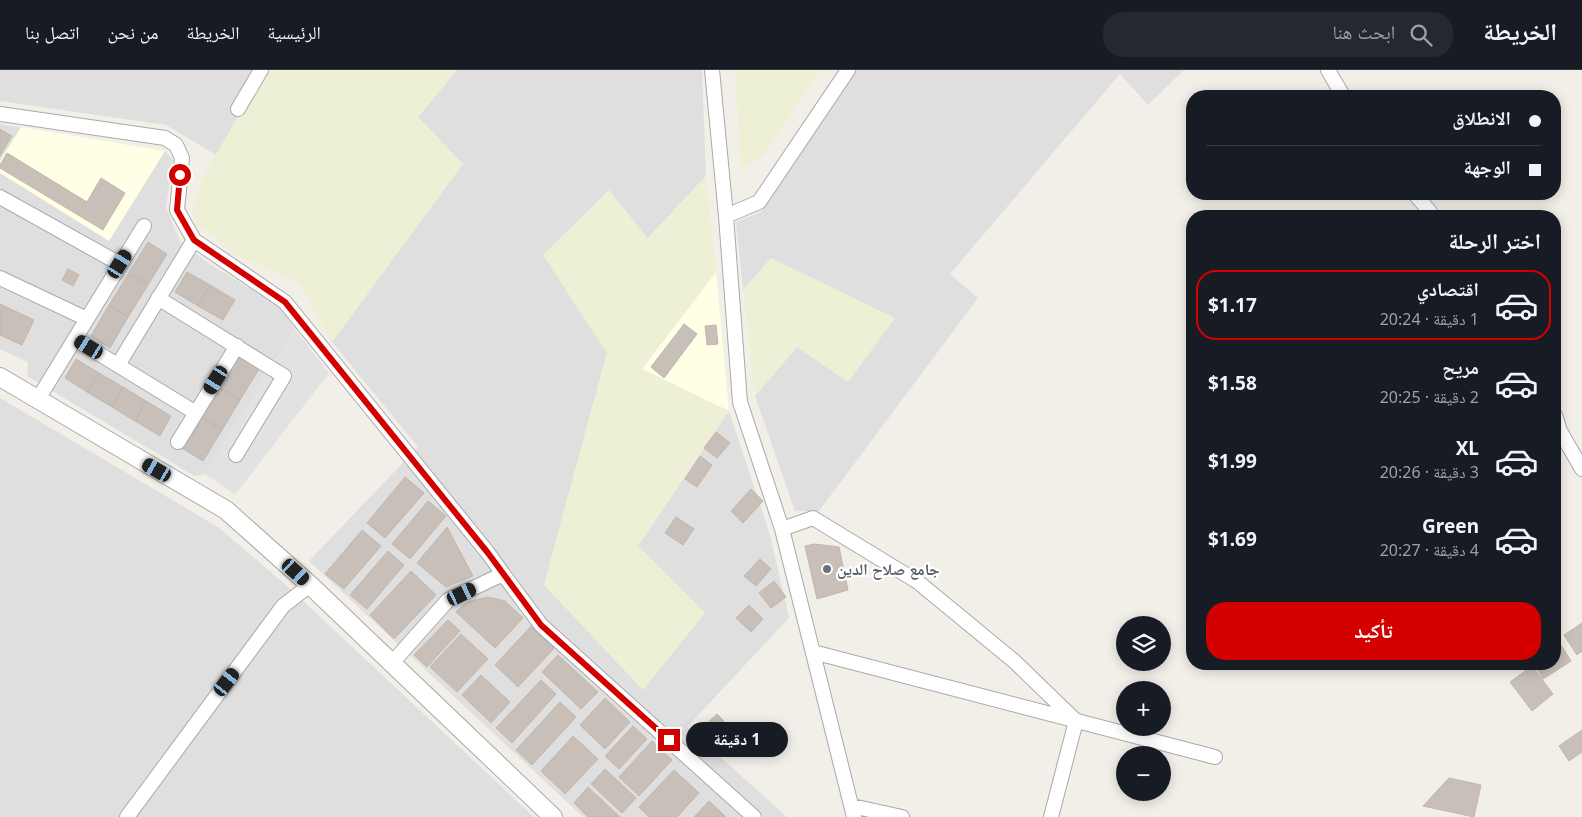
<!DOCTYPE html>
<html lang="ar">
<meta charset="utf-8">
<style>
:root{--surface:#171b24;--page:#242831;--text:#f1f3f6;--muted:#9ea1a6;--line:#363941;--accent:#d40000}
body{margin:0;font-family:"Noto Sans","Noto Naskh Arabic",sans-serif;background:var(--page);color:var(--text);direction:rtl;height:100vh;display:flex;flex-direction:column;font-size:19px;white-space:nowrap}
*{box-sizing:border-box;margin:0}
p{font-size:16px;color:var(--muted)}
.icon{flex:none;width:28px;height:28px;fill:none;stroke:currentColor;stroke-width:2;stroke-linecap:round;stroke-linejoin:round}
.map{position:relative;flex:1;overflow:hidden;direction:ltr}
.side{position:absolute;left:1186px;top:140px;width:375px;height:460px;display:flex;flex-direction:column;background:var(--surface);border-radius:20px;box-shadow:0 2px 12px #0003;direction:rtl}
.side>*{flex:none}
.banner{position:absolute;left:1186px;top:20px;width:375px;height:110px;border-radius:20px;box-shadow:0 2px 12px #0003;direction:rtl;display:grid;align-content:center;height:110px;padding:0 20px;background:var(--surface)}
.controls{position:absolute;left:1116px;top:546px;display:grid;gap:10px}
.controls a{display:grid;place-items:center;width:55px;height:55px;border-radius:50%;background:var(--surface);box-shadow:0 2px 12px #0003;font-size:25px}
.end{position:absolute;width:22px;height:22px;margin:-11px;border:6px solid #d40000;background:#fff;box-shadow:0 0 0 2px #fff}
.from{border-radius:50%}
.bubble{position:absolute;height:35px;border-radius:18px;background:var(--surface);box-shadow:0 2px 12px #0003;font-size:16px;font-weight:700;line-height:35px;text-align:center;direction:rtl}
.car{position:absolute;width:15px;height:30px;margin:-15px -8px;border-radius:6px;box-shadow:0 0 4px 1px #0007;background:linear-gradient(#222 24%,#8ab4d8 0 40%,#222 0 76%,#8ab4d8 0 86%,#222 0)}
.banner b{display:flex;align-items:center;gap:18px;height:48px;font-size:19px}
.banner b+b{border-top:1px solid var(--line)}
.banner i{width:12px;height:12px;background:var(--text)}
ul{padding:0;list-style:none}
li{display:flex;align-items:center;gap:15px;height:70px;margin:0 10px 8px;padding:0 10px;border:2px solid transparent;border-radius:20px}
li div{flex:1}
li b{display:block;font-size:19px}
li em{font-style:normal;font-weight:700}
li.on{border-color:var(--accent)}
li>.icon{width:45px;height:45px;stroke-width:1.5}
h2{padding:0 20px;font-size:22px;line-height:60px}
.button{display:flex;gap:10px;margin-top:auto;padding:10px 20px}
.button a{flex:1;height:58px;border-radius:20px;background:var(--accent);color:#fff;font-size:20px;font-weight:700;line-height:58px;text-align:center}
header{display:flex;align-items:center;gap:30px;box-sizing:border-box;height:70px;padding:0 25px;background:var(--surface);border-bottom:1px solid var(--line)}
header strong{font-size:24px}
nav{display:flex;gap:28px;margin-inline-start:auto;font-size:18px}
.search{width:350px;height:45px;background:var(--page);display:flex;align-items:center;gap:12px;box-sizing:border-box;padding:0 18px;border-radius:20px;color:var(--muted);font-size:19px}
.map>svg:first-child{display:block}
.residential{fill:#e0dfdf}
.education{fill:#ffffe5}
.farmland{fill:#eef0d5}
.parking{fill:#e2e2e2}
.building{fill:#c7bfb8;stroke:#c4b6ab}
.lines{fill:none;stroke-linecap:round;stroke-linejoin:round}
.minor-casing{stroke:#a9a9a9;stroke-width:16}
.tertiary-casing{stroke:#a9a9a9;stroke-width:20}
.minor{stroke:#fff;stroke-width:14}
.tertiary{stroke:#fff;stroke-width:18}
.route{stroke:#d40000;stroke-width:6}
.worship-dot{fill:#6b7280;stroke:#fff;stroke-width:2}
.labels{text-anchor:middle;stroke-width:4.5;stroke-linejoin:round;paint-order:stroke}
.worship-label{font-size:16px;font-weight:bold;fill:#5b616d;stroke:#fff;text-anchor:start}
</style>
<header>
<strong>الخريطة</strong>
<div class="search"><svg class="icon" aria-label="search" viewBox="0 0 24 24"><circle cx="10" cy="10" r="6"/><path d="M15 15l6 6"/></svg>ابحث هنا</div>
<nav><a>الرئيسية</a><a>الخريطة</a><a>من نحن</a><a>اتصل بنا</a></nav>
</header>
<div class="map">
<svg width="1582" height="747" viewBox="0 0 1582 747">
<rect width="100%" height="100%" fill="#f2efe9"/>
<path class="residential" d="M0 0H265L216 85 166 55 0 31Z
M457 0H702L706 106 647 169 543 184 607 283 544 515 705 543 638 476 729 341 770 465 789 548 687 657 787 747H583L309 491 418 377 332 272 462 94 418 47Z
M855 0H1184L1148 35 1120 4 950 204 978 228 819 441H795L755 326 797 277 771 189 743 220 736 152 762 141Z
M0 54 165 81 173 90 166 138 180 171 208 193 280 237 295 259 205 404 195 406 27 306 28 292 0 279Z
M0 328 218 457 286 515 534 747H0Z"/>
<path class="education" d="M21 57 165 81 109 171 0 103V91Z
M716 202 729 341 642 299Z"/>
<path class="farmland" d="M265 0H457L418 47 463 94 332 272 299 213 238 186 196 154 192 138 202 109Z
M735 0H821L764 85 741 101Z
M706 106 716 202 642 299 729 341 638 476 705 543 643 620 544 515 607 283 543 185 609 120 648 169Z
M771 188 895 248 848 312 797 277 755 326 743 220Z"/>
<path class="parking" d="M295 259 329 303 235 425 205 404Z"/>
<path class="building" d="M0 59 12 66 0 86Z
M7 83 87 132 101 108 125 123 103 160 0 98V95Z
M148 172 167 184 148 215 129 203Z
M68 199 79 205 73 216 62 210Z
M187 202 210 215 198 236 175 222Z
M129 203 148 215 128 247 109 235Z
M210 215 235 230 223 250 198 236Z
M0 234 34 250 22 275 0 265Z
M109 235 128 247 110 278 91 266Z
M684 254 697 264 664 308 651 297Z
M716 255 718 274 707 275 705 256Z
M238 286 259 299 240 330 219 317Z
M76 289 99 303 87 322 65 308Z
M99 303 123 317 112 337 87 322Z
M123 317 146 331 135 351 112 337Z
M219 317 240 330 222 360 201 347Z
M146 331 171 346 160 366 135 351Z
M201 347 222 360 203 391 182 378Z
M716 362 730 373 717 388 704 378Z
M700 386 712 395 697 417 685 409Z
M405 407 424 423 385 468 367 453Z
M751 419 763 431 743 453 731 441Z
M428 431 446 446 410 489 392 474Z
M676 447 694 459 683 475 665 463Z
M447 457 473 506 446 517 417 493Z
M362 460 381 476 344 519 325 504Z
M815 474 839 477 848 520 817 529 805 476Z
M388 481 404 495 367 539 350 525Z
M760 489 771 499 756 516 744 506Z
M411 501 436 525 394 569 370 545Z
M774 511 786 527 771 538 759 523Z
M488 527 505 531 523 548 495 578 456 542 463 535 471 531Z
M749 535 763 549 751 562 736 548Z
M448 550 460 561 427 597 414 585Z
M536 551 559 573 518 617 495 595Z
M1582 553V581L1577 585 1564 565Z
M461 564 488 589 457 622 430 597Z
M1559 572 1571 591 1543 609 1534 594H1555V575Z
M558 585 598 622 581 639 542 602Z
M1532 596 1553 624 1532 641 1510 612Z
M481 605 510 632 491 653 462 625Z
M541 610 556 624 512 673 496 658Z
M605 628 630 652 605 679 580 655Z
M560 632 576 647 532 695 516 680Z
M717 644 724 651 712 662 705 655Z
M633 656 647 669 619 699 605 686Z
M1582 660V682L1569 691 1559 676Z
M573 666 598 689 565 724 541 701Z
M652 671 672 690 639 726 619 707Z
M605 699 636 728 622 743 591 714Z
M674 700 699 723 677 747H649L639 737Z
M1449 708 1481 715 1474 747 1423 736Z
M588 717 620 747H588L574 733Z
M709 731 726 747H694Z"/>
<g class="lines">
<g class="minor-casing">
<path id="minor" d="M712 0 726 146 740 332 782 459 854 747
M1328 0 1343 26
M238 39 261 0
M0 44 165 68 176 75 182 88 177 140 194 170 285 232 488 483 503 504
M1415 124 1430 142 1432 146
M0 127 120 194
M726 146 759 132 848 0
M0 208 87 249
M158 228 284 306 236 385
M75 269 196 343
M118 295 194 170
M38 329 144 156
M1555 345 1560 361 1582 399
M178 372 237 276
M782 459 813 448 918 512 1014 591 1076 651 1051 747
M813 582 1215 687
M392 593 448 530 503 504 541 555 754 747
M852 736 902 747
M127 747 283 536 310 515"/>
</g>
<g class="tertiary-casing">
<path id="tertiary" d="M0 307 226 440 310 515 553 747"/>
</g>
<use href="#minor" class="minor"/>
<use href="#tertiary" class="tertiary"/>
</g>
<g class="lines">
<path class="route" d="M180 105 177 140 194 170 285 232 488 483 541 555 669 670"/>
</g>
<circle class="worship-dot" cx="827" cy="499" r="5"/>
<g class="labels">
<g class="worship-label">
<text x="837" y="505">جامع صلاح الدين</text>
</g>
</g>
</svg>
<div class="controls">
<a><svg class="icon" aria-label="layers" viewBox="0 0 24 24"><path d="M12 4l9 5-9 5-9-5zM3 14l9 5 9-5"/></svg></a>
<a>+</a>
<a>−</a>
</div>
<i class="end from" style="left:180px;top:105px"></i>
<i class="end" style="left:669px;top:670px"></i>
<div class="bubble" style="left:686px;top:652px;width:102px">1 دقيقة</div>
<i class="car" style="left:120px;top:194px;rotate:32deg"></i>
<i class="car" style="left:89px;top:277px;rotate:301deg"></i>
<i class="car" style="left:216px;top:310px;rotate:212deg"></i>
<i class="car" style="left:157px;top:400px;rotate:300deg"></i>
<i class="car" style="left:296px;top:502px;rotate:132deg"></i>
<i class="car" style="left:462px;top:524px;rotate:64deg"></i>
<i class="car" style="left:227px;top:612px;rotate:37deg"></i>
<div class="banner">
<b><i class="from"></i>الانطلاق</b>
<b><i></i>الوجهة</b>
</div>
<section class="side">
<h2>اختر الرحلة</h2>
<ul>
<li class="on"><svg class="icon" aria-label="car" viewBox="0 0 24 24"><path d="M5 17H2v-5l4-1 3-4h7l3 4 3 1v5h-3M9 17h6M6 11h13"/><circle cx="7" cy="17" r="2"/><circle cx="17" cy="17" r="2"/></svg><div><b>اقتصادي</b><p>1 دقيقة · 20:24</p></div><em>$1.17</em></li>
<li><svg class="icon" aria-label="car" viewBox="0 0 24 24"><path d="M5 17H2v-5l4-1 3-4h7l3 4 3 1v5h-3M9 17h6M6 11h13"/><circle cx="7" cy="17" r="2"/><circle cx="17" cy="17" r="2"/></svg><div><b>مريح</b><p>2 دقيقة · 20:25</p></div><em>$1.58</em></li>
<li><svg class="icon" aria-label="car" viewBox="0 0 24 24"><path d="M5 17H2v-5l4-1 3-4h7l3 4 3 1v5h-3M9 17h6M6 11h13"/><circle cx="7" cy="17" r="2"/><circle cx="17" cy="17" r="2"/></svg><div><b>XL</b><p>3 دقيقة · 20:26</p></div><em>$1.99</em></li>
<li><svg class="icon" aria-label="car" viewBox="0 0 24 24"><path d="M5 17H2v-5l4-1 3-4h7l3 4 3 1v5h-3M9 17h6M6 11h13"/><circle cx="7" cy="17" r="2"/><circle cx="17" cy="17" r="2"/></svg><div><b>Green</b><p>4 دقيقة · 20:27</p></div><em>$1.69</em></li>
</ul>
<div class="button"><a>تأكيد</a></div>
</section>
</div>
